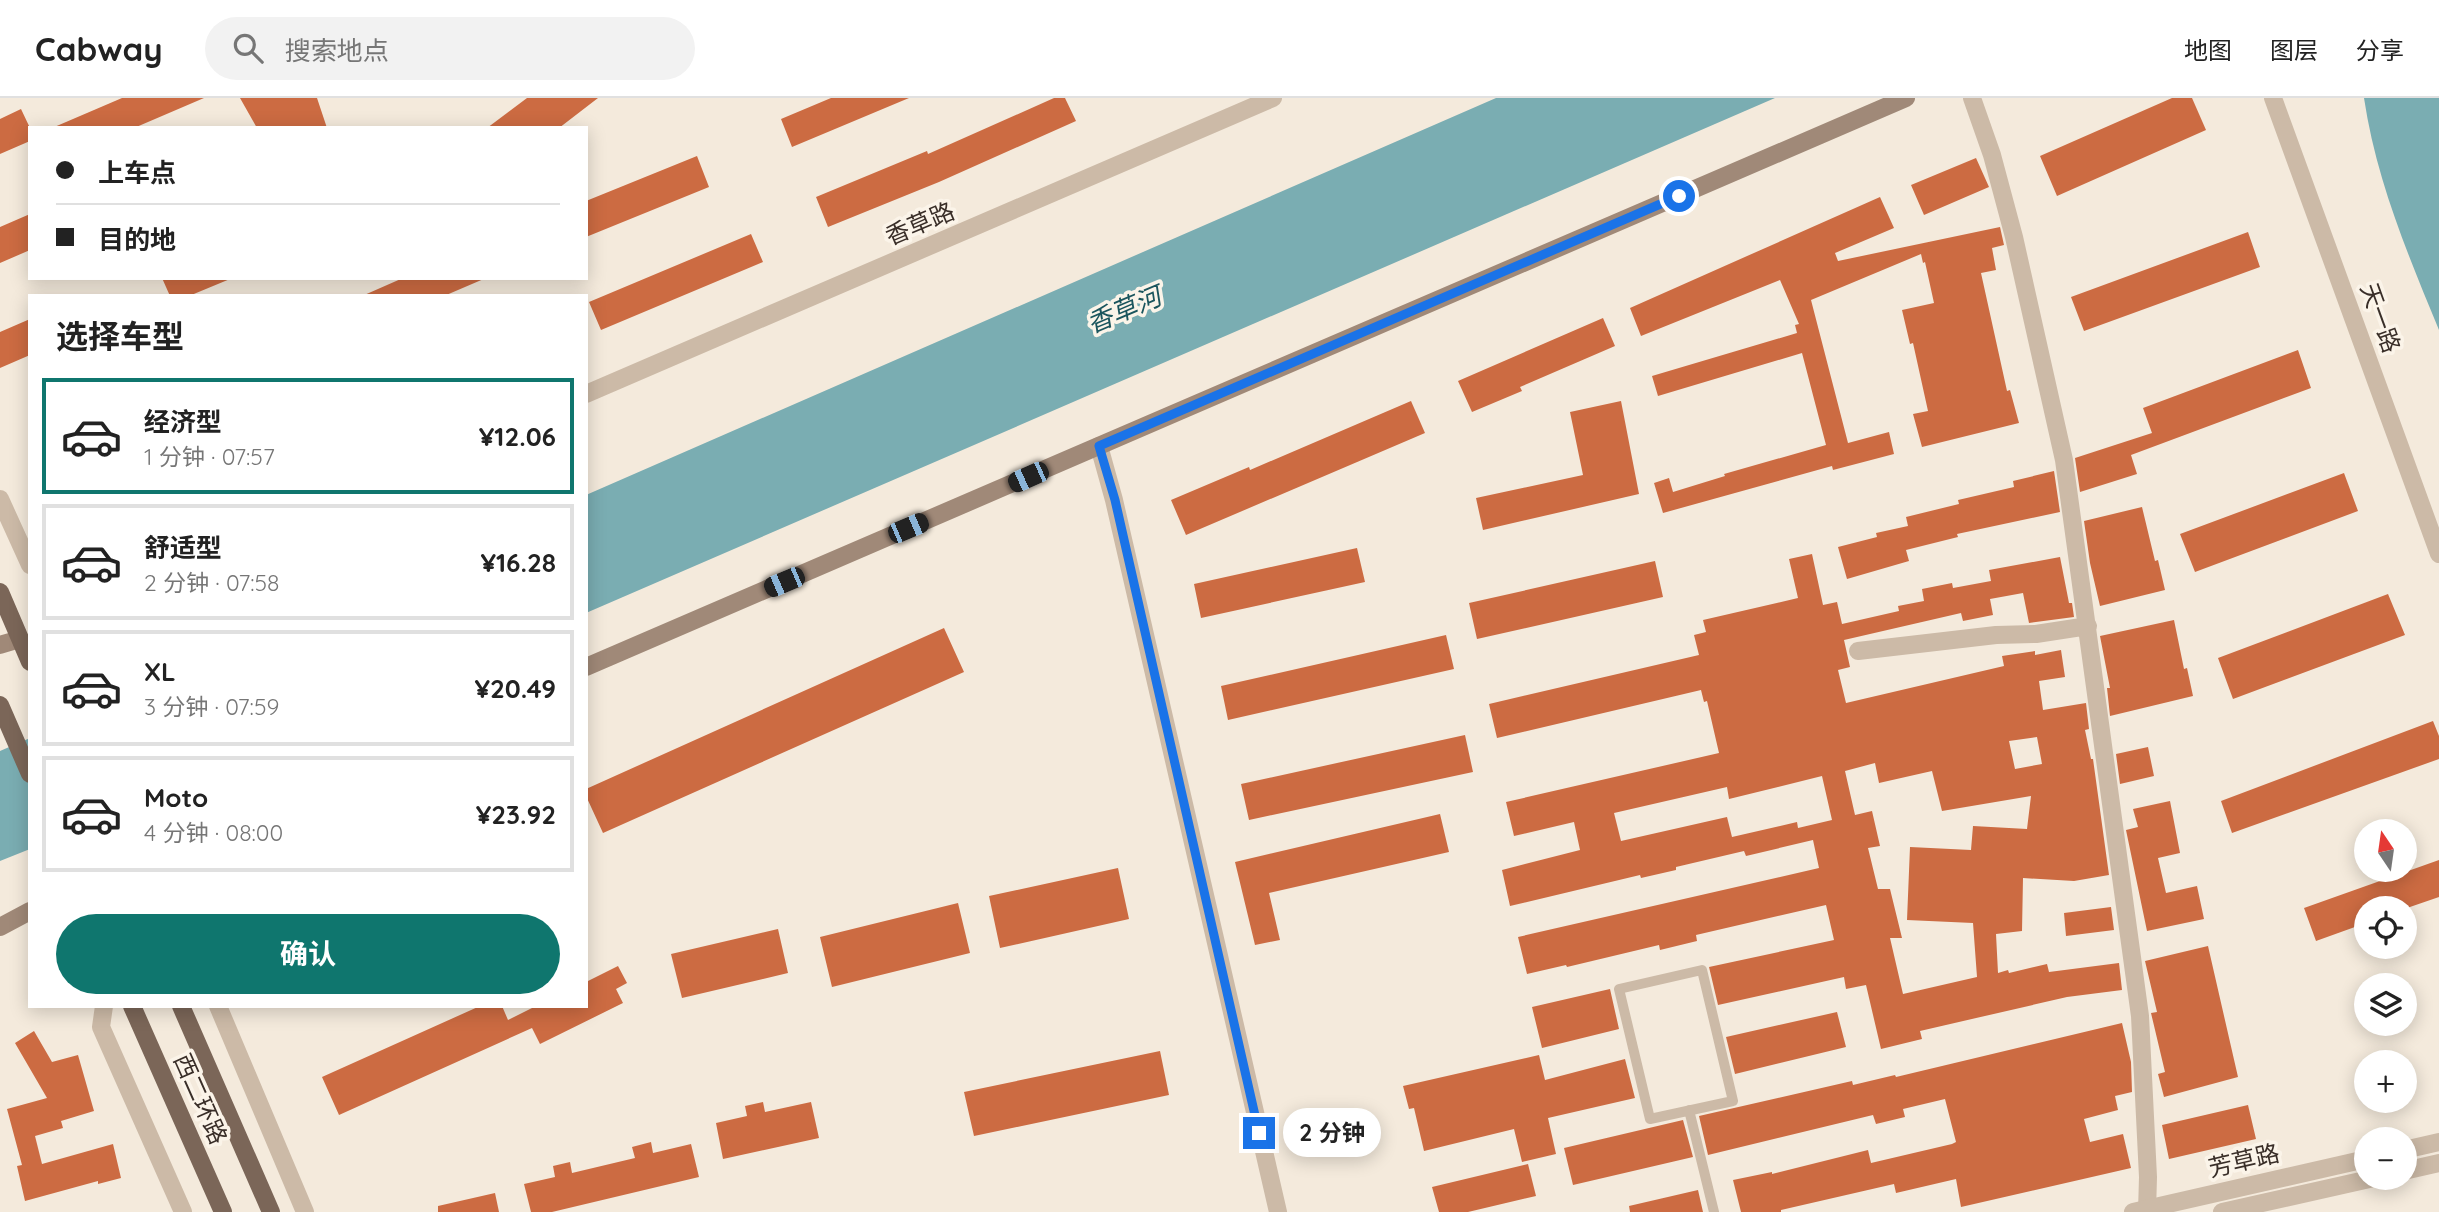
<!DOCTYPE html>
<html lang="zh">
<meta charset="utf-8">
<style>
:root{--surface:#fff;--page:#f2f2f2;--text:#222;--muted:#767676;--line:#e0e0e0;--accent:#0f766e}
body{margin:0;font-family:Quicksand,"Noto Sans SC",sans-serif;background:var(--page);color:var(--text);height:100vh;display:flex;flex-direction:column;font-size:26px;white-space:nowrap}
*{box-sizing:border-box;margin:0}
p{font-size:23px;color:var(--muted)}
.icon{flex:none;width:38px;height:38px;fill:none;stroke:currentColor;stroke-width:2;stroke-linecap:round;stroke-linejoin:round}
.map{position:relative;flex:1;overflow:hidden}
.details{position:absolute;left:28px;top:196px;width:560px;height:714px;display:flex;flex-direction:column;background:var(--surface);border-radius:0px;box-shadow:0 4px 18px #0003}
.details>*{flex:none}
.top-card{position:absolute;left:28px;top:28px;width:560px;height:154px;border-radius:0px;box-shadow:0 4px 18px #0003;display:grid;align-content:center;height:154px;padding:0 28px;background:var(--surface)}
.needle{width:46px;rotate:347deg}
.tools{position:absolute;left:2354px;top:721px;display:grid;gap:14px}
.tools a{display:grid;place-items:center;width:63px;height:63px;border-radius:50%;background:var(--surface);box-shadow:0 4px 18px #0003;font-size:35px}
.end{position:absolute;width:32px;height:32px;margin:-16px;border:9px solid #1a73e8;background:#fff;box-shadow:0 0 0 4px #fff}
.from{border-radius:50%}
.bubble{position:absolute;height:49px;border-radius:24px;background:var(--surface);box-shadow:0 4px 18px #0003;font-size:23px;font-weight:700;line-height:49px;text-align:center}
.car{position:absolute;width:21px;height:42px;margin:-21px -10px;border-radius:9px;box-shadow:0 0 5px 2px #0007;background:linear-gradient(#222 24%,#8ab4d8 0 40%,#222 0 76%,#8ab4d8 0 86%,#222 0)}
.top-card b{display:flex;align-items:center;gap:24px;height:66px;font-size:26px}
.top-card b+b{border-top:2px solid var(--line)}
.top-card i{width:18px;height:18px;background:var(--text)}
ul{padding:0;list-style:none}
li{display:flex;align-items:center;gap:21px;height:116px;margin:0 14px 10px;padding:0 14px;border:4px solid var(--line);border-radius:0px}
li div{flex:1}
li b{display:block;font-size:26px}
li em{font-style:normal;font-weight:700}
li.current{border-color:var(--accent)}
li>.icon{width:63px;height:63px;stroke-width:1.5}
h2{padding:0 28px;font-size:32px;line-height:84px}
.cta{display:flex;gap:14px;margin-top:auto;padding:14px 28px}
.cta a{flex:1;height:80px;border-radius:42px;background:var(--accent);color:#fff;font-size:28px;font-weight:700;line-height:80px;text-align:center}
header{display:flex;align-items:center;gap:42px;box-sizing:border-box;height:98px;padding:0 35px;background:var(--surface);border-bottom:2px solid var(--line)}
header strong{font-size:33px}
nav{display:flex;gap:38px;margin-inline-start:auto;font-size:24px}
.search{width:490px;height:63px;background:var(--page);display:flex;align-items:center;gap:18px;box-sizing:border-box;padding:0 24px;border-radius:38px;color:var(--muted);font-size:26px}
.map>svg:first-child{display:block}
.water{fill:#7aadb2}
.building{fill:#cc6b42;fill-rule:evenodd}
.lines{fill:none;stroke-linecap:round;stroke-linejoin:round}
.service{stroke:#ccbaa7;stroke-width:10}
.minor{stroke:#ccbaa7;stroke-width:18}
.tertiary{stroke:#ccbaa7;stroke-width:18}
.secondary{stroke:#a08978;stroke-width:18}
.primary{stroke:#7b6658;stroke-width:18}
.route{stroke:#1a73e8;stroke-width:9}
.labels{text-anchor:middle;stroke-width:7;stroke-linejoin:round;paint-order:stroke}
.street-label{font-size:24px;fill:#392e28;stroke:#fbf4e9}
.water-label{font-size:26px;font-style:italic;fill:#1b555d;stroke:#fbf4e9}
</style>
<header>
<strong>Cabway</strong>
<div class="search"><svg class="icon" aria-label="search" viewBox="0 0 24 24"><circle cx="10" cy="10" r="6"/><path d="M15 15l6 6"/></svg>搜索地点</div>
<nav><a>地图</a><a>图层</a><a>分享</a></nav>
</header>
<div class="map">
<svg width="2439" height="1114" viewBox="0 0 2439 1114">
<rect width="100%" height="100%" fill="#f4eadc"/>
<path class="water" d="M1496 0H1775L586 515V397Z
M2364 0H2439V232C2408 157 2376 81 2364 0Z
M30 640V751L0 763V653Z"/>
<path class="building" d="M122 0H204L134 30H52Z
M240 0H317L327 30H257Z
M527 0H598L559 30H487Z
M831 0H909L792 49 781 21Z
M1054 0H1065L1076 23 939 84 828 129 816 99 927 53 928 56Z
M2172 0H2192L2206 32 2057 98 2040 58Z
M21 11 30 30V43L0 56V21Z
M697 58 709 89 586 139V103Z
M1976 60 1989 89 1924 117 1911 87Z
M1880 99 1894 130 1835 155 1838 163 2000 129 2004 147 1992 150 1996 172 1981 175 2007 293 2010 292 2019 325 1922 349 1913 316 1928 313 1913 245 1910 246 1902 212 1934 205 1925 164 1923 165 1921 156 1811 202 1848 345 1889 334 1894 356 1833 372 1832 368 1663 415 1654 385 1669 380 1673 394 1725 378 1724 376 1826 347 1802 255 1658 298 1652 278 1797 235 1795 227 1799 226 1780 182 1641 238 1630 210Z
M30 116V152L0 165V129Z
M2248 134 2260 169 2084 233 2071 199Z
M751 136 763 164 601 232 589 204Z
M162 180H230V181L189 198H170Z
M403 180H486L444 198H362Z
M1603 220 1615 248 1520 289 1522 293 1472 314 1458 283Z
M30 221V257L0 270V234Z
M2298 252 2311 290 2131 357 2137 376 2080 394 2075 360 2152 335 2143 310Z
M1411 303 1425 335 1186 437 1171 402 1249 369 1250 372Z
M1621 303 1639 396 1483 432 1476 400 1583 377 1570 314Z
M2054 373 2060 414 1957 436 1958 439 1906 452 1909 463 1847 481 1838 449 1877 439 1876 435 1908 428 1906 419 1959 406 1958 402 2014 389 2013 383Z
M2344 375 2358 413 2195 474 2180 436Z
M2142 409 2155 463 2158 462 2165 492 2100 508 2090 465 2084 423Z
M1357 450 1365 484 1201 520 1194 486Z
M1812 456 1823 507 1837 504 1842 526 1899 513 1898 508 1924 503 1922 491 1952 485 1953 490 1991 483 1989 472 2060 459 2069 505H2072L2074 519 2029 525 2023 495 1990 501 1993 517 1963 523 1961 515 1844 542 1850 569 1838 572 1846 605 2004 568 2002 558 2035 553V557L2061 552 2065 579 2039 583 2043 612 2086 605 2089 631 2085 632 2091 661H2093L2109 777 2074 783 2023 780 2022 833 1996 836 1998 875 2008 872 2009 875 2047 866 2049 874 2119 865 2122 892 2067 899 1920 933 1922 941 1881 951 1866 887 1846 891 1844 879 1718 907 1709 869 1834 842 1826 807 1696 837 1697 843 1660 852 1659 847 1567 869 1566 867 1527 876 1518 839 1819 770 1813 742 1746 758 1744 753 1676 769V772L1641 780 1640 777 1510 808 1502 772 1580 752 1574 724 1514 738 1506 704 1719 655 1707 603 1704 604 1701 592 1497 640 1489 606 1699 557 1694 537 1706 534 1703 522 1798 500 1789 461ZM2037 639 2042 666 2015 671 2009 643ZM1875 665 1879 685 1932 673 1942 713 2031 698 2027 731 1973 728 1971 752 1910 749 1907 822 1973 825 1977 879 1903 896 1890 840H1902L1890 791H1878L1868 750 1880 748 1872 713 1855 717 1845 673ZM1822 678 1832 722 1798 730 1797 724 1732 739 1727 719 1621 743 1614 715 1727 689 1729 701Z
M1655 463 1663 499 1477 541 1469 505Z
M2388 496 2405 537 2233 601 2218 560Z
M2174 522 2184 571 2187 570 2193 598 2110 618 2107 590H2110L2100 538Z
M944 530 964 574 603 735 586 698V691Z
M1446 537 1454 571 1228 622 1221 588Z
M2433 623 2439 638V661L2232 735 2221 703Z
M1465 637 1473 674 1249 722 1241 686Z
M2148 649 2154 678 2120 686 2116 656Z
M2170 703 2180 755 2158 760 2166 795 2197 788 2204 821 2147 833 2126 732 2138 729 2133 711Z
M1440 716 1449 754 1269 795 1280 842 1255 847 1235 764Z
M2439 762V799L2407 810H2366V825L2316 843 2304 810Z
M1118 770 1129 821 1000 850 989 798Z
M958 805 970 855 832 889 820 839Z
M2111 809 2114 832 2066 838 2064 815Z
M778 831 788 875 682 900 671 856Z
M2208 848 2238 979 2164 999 2158 976 2165 974 2151 915 2157 914 2145 863Z
M618 868 627 885 616 891 623 905 540 946 532 930 339 1017 322 979 480 908H502L508 922 536 908H586V884Z
M1610 891 1619 931 1542 950 1532 909Z
M1837 914 1846 949 1735 976 1726 939Z
M2122 925 2131 964 2132 994 2115 998 2118 1012 2084 1021 2090 1044 2123 1036 2131 1070 1961 1109 1956 1081 1896 1095 1894 1086 1781 1112V1114H1741L1733 1082 1772 1074V1076L1868 1052 1871 1065 1952 1046 1956 1044 1945 1001 1903 1011 1905 1019 1876 1026 1873 1017 1708 1057 1699 1018 1852 983 1853 987 1895 977 1896 979Z
M34 933 52 964 78 957 94 1013 61 1023 63 1030 35 1038 42 1066 113 1046 121 1080 98 1086V1083L25 1103 17 1068 22 1067 7 1011 47 1000 15 945Z
M1160 953 1169 997 974 1038 964 994Z
M1539 957 1545 982 1625 961 1635 1000 1548 1020 1556 1056 1522 1064 1514 1031 1424 1053 1414 1010 1409 1011 1403 988Z
M763 1004 765 1014 811 1004 819 1040 723 1061 716 1025 747 1018 745 1008Z
M2248 1007 2256 1041 2169 1061 2162 1027Z
M1683 1022 1693 1059 1573 1087 1564 1050Z
M651 1044 653 1055 691 1046 699 1079 552 1114H531L524 1086 555 1079 553 1068 570 1064 572 1075 635 1060 632 1049Z
M1528 1066 1536 1098 1468 1114H1439L1432 1089Z
M1698 1092 1703 1114H1630L1629 1108Z
M495 1095 499 1114H438V1108Z"/>
<g class="lines">
<path class="service" d="M1702 872 1733 1003 1650 1021 1619 891Z
M1689 1012 1714 1114"/>
<path class="minor" d="M1972 0 1992 57 2014 139 2064 362 2140 918 2148 1079 2147 1114
M1858 553 1996 537 2036 536 2088 528"/>
<path class="tertiary" d="M2273 0 2439 456
M586 296 1273 0
M1099 348 1114 402 1278 1114
M0 401 30 467
M104 908 101 929 183 1114
M218 908 305 1114
M2404 1052 2439 1044
M2404 1073 2439 1065
M2133 1114 2366 1061
M2222 1114 2374 1080"/>
<path class="secondary" d="M0 547 20 541
M586 569 1906 0
M0 829 30 813"/>
<path class="primary" d="M0 494 30 564
M0 607 30 676
M132 908 223 1114
M181 908 271 1114"/>
</g>
<g class="lines">
<path class="route" d="M1259 1035 1115 402 1099 348 1679 98"/>
</g>
<g class="labels">
<g class="street-label">
<text transform="translate(920 126) rotate(-23)" y="8">香草路</text>
<text transform="translate(2380 220) rotate(70)" y="8">天一路</text>
<text transform="translate(200 1001) rotate(66)" y="8">西二环路</text>
<text transform="translate(2244 1063) rotate(-13)" y="8">芳草路</text>
</g>
<g class="water-label">
<text transform="translate(1124 212) rotate(-23)" y="9">香草河</text>
</g>
</g>
</svg>
<div class="tools">
<a><svg class="needle" viewBox="-14 -14 28 28"><path d="M0-13l5 13h-10z" fill="#e53935"/><path d="M0 13l5-13h-10z" fill="#767676"/></svg></a>
<a><svg class="icon" aria-label="locate" viewBox="0 0 24 24"><circle cx="12" cy="12" r="6"/><path d="M12 2v4M12 18v4M2 12h4M18 12h4"/></svg></a>
<a><svg class="icon" aria-label="layers" viewBox="0 0 24 24"><path d="M12 4l9 5-9 5-9-5zM3 14l9 5 9-5"/></svg></a>
<a>+</a>
<a>−</a>
</div>
<i class="end from" style="left:1679px;top:98px"></i>
<i class="end" style="left:1259px;top:1035px"></i>
<div class="bubble" style="left:1283px;top:1010px;width:98px">2 分钟</div>
<i class="car" style="left:1028px;top:379px;rotate:246deg"></i>
<i class="car" style="left:908px;top:430px;rotate:67deg"></i>
<i class="car" style="left:784px;top:484px;rotate:247deg"></i>
<div class="top-card">
<b><i class="from"></i>上车点</b>
<b><i></i>目的地</b>
</div>
<section class="details">
<h2>选择车型</h2>
<ul>
<li class="current"><svg class="icon" aria-label="car" viewBox="0 0 24 24"><path d="M5 17H2v-5l4-1 3-4h7l3 4 3 1v5h-3M9 17h6M6 11h13"/><circle cx="7" cy="17" r="2"/><circle cx="17" cy="17" r="2"/></svg><div><b>经济型</b><p>1 分钟 · 07:57</p></div><em>¥12.06</em></li>
<li><svg class="icon" aria-label="car" viewBox="0 0 24 24"><path d="M5 17H2v-5l4-1 3-4h7l3 4 3 1v5h-3M9 17h6M6 11h13"/><circle cx="7" cy="17" r="2"/><circle cx="17" cy="17" r="2"/></svg><div><b>舒适型</b><p>2 分钟 · 07:58</p></div><em>¥16.28</em></li>
<li><svg class="icon" aria-label="car" viewBox="0 0 24 24"><path d="M5 17H2v-5l4-1 3-4h7l3 4 3 1v5h-3M9 17h6M6 11h13"/><circle cx="7" cy="17" r="2"/><circle cx="17" cy="17" r="2"/></svg><div><b>XL</b><p>3 分钟 · 07:59</p></div><em>¥20.49</em></li>
<li><svg class="icon" aria-label="car" viewBox="0 0 24 24"><path d="M5 17H2v-5l4-1 3-4h7l3 4 3 1v5h-3M9 17h6M6 11h13"/><circle cx="7" cy="17" r="2"/><circle cx="17" cy="17" r="2"/></svg><div><b>Moto</b><p>4 分钟 · 08:00</p></div><em>¥23.92</em></li>
</ul>
<div class="cta"><a>确认</a></div>
</section>
</div>
